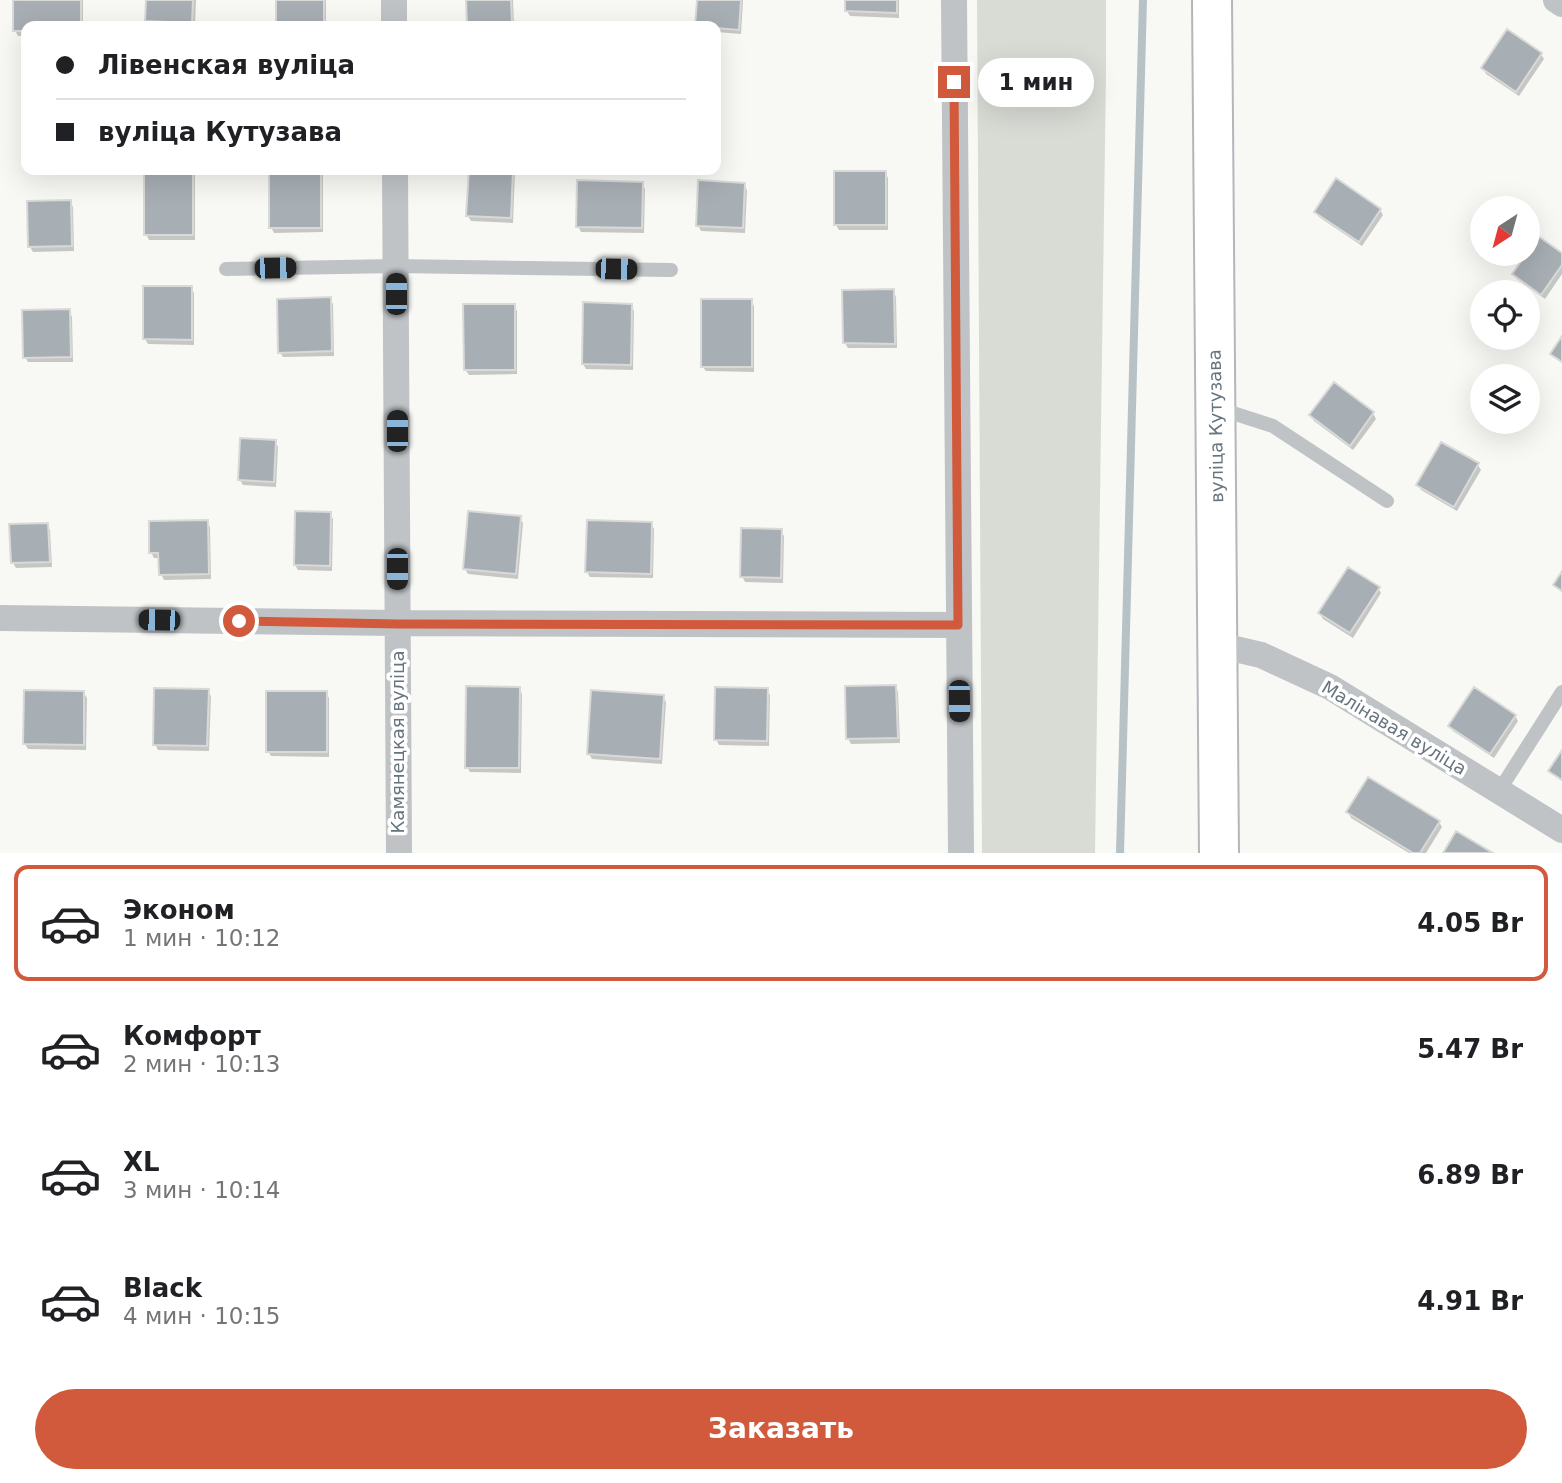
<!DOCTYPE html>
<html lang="ru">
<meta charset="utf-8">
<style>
:root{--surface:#fff;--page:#f6f6f6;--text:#202124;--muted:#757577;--line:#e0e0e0;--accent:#d15a3c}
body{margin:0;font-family:"DejaVu Sans",sans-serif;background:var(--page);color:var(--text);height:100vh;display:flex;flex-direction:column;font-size:26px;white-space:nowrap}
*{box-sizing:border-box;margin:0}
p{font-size:23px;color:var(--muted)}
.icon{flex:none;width:38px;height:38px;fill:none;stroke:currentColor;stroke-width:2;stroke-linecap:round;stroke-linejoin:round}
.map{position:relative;height:853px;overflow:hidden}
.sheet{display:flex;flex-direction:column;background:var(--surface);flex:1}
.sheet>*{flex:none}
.top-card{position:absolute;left:21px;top:21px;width:700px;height:154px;border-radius:14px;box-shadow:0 7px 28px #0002;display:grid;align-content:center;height:154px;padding:0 35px;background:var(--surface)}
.needle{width:46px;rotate:216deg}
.controls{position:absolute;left:1470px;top:196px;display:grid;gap:14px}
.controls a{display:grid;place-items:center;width:70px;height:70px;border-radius:50%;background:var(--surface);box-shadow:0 7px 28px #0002;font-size:35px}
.end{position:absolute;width:32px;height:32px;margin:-16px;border:9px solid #d15a3c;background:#fff;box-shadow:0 0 0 4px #fff}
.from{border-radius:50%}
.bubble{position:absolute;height:49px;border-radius:24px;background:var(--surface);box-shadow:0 7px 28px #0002;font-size:23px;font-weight:800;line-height:49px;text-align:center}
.car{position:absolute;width:21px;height:42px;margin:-21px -10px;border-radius:9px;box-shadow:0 0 5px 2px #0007;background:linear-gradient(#222 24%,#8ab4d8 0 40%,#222 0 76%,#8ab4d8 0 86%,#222 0)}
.top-card b{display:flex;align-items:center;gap:24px;height:66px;font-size:26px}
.top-card b+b{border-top:2px solid var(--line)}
.top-card i{width:18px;height:18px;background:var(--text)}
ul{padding:12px 0 0;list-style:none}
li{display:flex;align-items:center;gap:21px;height:116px;margin:0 14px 10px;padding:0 21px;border:4px solid transparent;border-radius:14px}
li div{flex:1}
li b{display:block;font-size:26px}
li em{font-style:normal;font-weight:800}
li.on{border-color:var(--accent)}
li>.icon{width:63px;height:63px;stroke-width:1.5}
.action{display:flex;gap:14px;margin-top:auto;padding:14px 35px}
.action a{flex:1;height:80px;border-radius:42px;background:var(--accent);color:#fff;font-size:28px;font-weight:800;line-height:80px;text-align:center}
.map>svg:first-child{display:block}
.green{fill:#d8dcd5}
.shadow{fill:#0003}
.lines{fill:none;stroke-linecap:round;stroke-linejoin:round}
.stream{stroke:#b6c2c5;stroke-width:8}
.building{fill:#a7aeb4;stroke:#d9d9d8;stroke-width:2}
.primary-casing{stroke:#b3b7ba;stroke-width:42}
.service{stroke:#bfc3c6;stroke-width:14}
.minor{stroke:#bfc3c6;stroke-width:26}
.primary{stroke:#fff;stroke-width:38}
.route{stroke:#d15a3c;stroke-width:9}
.labels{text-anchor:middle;stroke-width:7;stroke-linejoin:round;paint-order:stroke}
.street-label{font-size:18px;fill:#66747d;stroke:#fff}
</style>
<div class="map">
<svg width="1562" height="853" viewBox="0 0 1562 853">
<rect width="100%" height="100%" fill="#f8f8f5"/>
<path class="green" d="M977 0H1106V72L1095 853H982Z"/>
<path class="shadow" d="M15 0H83V26H26V36H18L15 30Z
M148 0H196L195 26 150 25 147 20Z
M278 0H326V26H278Z
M468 0H513L514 26H470Z
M699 0H743L741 34 716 32V26H697Z
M847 0H899V18L850 16 847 11Z
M1541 54 1544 59 1519 96 1486 74 1483 68Z
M146 170H194L195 172V240H149L146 234Z
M271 170H323V232L274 233 271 227Z
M471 170H514L515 172 513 223 471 221 468 216Z
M885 172 888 178V230H839L836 225Z
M642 183 645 189 644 233 581 232 578 226Z
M744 185 747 190 745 233 701 231 698 225Z
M70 202 73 207 74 251 33 252 30 247Z
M1380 210 1383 215 1362 246 1319 217 1316 212Z
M1562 255V274L1545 299 1517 279 1514 274Z
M191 288 194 293V345L148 344 145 339Z
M893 291 896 297 897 348H848L845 343Z
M330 299 333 304 334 356 283 357 280 352Z
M751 301 754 306V372L706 371 702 366Z
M631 305 634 311 633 370 586 369 583 364Z
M514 306 517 311V374L469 375 465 369Z
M69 311 72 317 73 362H28L25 357Z
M1334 384 1373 413 1376 419 1353 450 1314 421 1311 416Z
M275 441 278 447 276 487 243 485 240 480Z
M1478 465 1481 470 1457 511 1421 490 1418 485Z
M330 514 333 519 332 571 298 570 295 565Z
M519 517 523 523 518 579 468 574 465 569Z
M207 522 210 527 211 579 164 580 161 574 160 558H154L151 552Z
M651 524 654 529 653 578 590 577 587 572Z
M47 525 50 530 52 567 16 568 13 563Z
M781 531 784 536 783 583 745 582 742 576Z
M1378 588 1381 593 1353 638 1323 619 1320 614Z
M895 687 898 692 900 743 851 744 848 738Z
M519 688 522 694 521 773 470 772 467 767Z
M767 690 770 695 769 746 719 745 716 739Z
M208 691 211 696 209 751 158 750 155 744Z
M83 692 87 698 86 750 28 749 25 744Z
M326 693 329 698V757L271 756 268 751Z
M663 697 666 702 662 764 592 759 589 754Z
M1515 716 1518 721 1494 758 1453 731 1450 726Z
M1348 812 1439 822 1442 827 1426 853H1409L1351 818Z"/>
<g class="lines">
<path class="stream" d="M1120 853 1143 0"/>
</g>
<path class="building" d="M13 0H81V26H26V31H13Z
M146 0H193L192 23 145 21Z
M276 0H324V26H276Z
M466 0H511L512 23 467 24Z
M697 0H741L739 30 716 28V26H695Z
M845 0H897V13L845 11Z
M1507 29 1542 53 1516 92 1481 68Z
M144 170H193V235H144Z
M269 170H321V228H269Z
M469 170H513L511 218 466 216Z
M834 171H886V225H834Z
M1336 178 1381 209 1359 242 1314 212Z
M577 180 643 182 642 228 576 227Z
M698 180 745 183 743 228 696 226Z
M71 200 72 246 28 247 27 201Z
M1538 236 1562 253V265L1541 295 1512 274 1526 254H1528Z
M143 286H192V340L143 339Z
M894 289 895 344 843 343 842 290Z
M331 297 332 351 278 353 277 299Z
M701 299H752V367H701Z
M583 302 632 304 631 365 582 364Z
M463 304H515V370H464Z
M70 309 71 357 23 358 22 310Z
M1562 336V362L1550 354Z
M1334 382 1374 412 1350 446 1309 415Z
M240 438 276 440 274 482 238 480Z
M1441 442 1479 463 1454 507 1416 485Z
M295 511 331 512 330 566 294 565Z
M468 511 521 516 516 574 463 569Z
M208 520 209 574 159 575 158 553H149V521Z
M587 520 652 522 651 574 585 572Z
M48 523 50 562 11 563 9 524Z
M741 528 782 529 781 578 740 577Z
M1348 567 1380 587 1350 633 1318 613Z
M1562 571V591L1553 585Z
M896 685 898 738 846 739 845 686Z
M466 686 520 687 519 768H465Z
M715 687 768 688 767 741 714 740Z
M1474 687 1516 715 1490 754 1448 726Z
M154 688 209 689 207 746 153 745Z
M24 690 84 691V745L23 744Z
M591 690 664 695 660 759 587 754Z
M266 691H327V752H266Z
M1562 750V780L1548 771Z
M1368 777 1440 821 1420 853H1413L1346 812Z
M1456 831 1493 853H1443Z"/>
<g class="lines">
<g class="primary-casing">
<path id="primary" d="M1212 0 1219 853"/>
</g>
<path class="service" d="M226 269 396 266 671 270
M1217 408 1273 426 1387 501
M1499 791 1562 692"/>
<path class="minor" d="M394 0V26
M954 0 961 853
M1556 0 1562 4
M395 170 399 853
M0 618 398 623 958 625
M1218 645 1261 655 1330 687 1562 830"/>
<use href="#primary" class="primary"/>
</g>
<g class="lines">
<path class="route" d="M239 621 398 624 958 625 954 82"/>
</g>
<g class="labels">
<g class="street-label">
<text transform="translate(1216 426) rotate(-91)" y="6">вуліца Кутузава</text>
<text transform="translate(1394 728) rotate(31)" y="6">Малінавая вуліца</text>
<text transform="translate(398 742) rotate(-90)" y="6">Камянецкая вуліца</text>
</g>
</g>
</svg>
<div class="controls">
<a><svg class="needle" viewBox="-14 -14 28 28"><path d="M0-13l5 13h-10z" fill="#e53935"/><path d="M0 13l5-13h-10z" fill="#757577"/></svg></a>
<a><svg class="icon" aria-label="locate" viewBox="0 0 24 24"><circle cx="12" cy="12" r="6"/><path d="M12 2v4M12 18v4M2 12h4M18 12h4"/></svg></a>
<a><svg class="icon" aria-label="layers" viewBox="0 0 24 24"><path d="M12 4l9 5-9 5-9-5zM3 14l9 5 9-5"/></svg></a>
</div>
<i class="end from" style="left:239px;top:621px"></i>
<i class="end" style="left:954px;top:82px"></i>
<div class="bubble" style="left:978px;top:58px;width:116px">1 мин</div>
<i class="car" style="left:275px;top:268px;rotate:89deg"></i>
<i class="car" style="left:616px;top:269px;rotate:91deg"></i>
<i class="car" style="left:396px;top:294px;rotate:0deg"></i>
<i class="car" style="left:397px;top:431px;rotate:0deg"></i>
<i class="car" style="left:397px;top:569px;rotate:180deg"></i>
<i class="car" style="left:159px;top:620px;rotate:271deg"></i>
<i class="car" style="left:959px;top:701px;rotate:179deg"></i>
<div class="top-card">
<b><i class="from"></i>Лівенская вуліца</b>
<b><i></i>вуліца Кутузава</b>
</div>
</div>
<section class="sheet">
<ul>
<li class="on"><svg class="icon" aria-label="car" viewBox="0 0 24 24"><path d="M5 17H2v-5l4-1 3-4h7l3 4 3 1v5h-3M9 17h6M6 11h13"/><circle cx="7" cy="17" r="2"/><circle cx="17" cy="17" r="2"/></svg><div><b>Эконом</b><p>1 мин · 10:12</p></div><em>4.05 Br</em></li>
<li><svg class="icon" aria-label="car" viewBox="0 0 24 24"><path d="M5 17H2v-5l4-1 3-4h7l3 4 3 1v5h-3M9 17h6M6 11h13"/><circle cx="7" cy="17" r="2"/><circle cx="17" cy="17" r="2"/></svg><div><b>Комфорт</b><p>2 мин · 10:13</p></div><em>5.47 Br</em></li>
<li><svg class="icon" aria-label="car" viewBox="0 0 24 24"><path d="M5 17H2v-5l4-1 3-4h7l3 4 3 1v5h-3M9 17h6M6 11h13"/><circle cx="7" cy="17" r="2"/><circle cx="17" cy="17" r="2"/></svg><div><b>XL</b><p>3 мин · 10:14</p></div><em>6.89 Br</em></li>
<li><svg class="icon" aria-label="car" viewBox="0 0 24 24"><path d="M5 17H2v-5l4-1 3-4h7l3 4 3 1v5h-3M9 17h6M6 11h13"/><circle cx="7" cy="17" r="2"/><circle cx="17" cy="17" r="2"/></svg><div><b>Black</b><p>4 мин · 10:15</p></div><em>4.91 Br</em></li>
</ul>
<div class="action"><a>Заказать</a></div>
</section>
